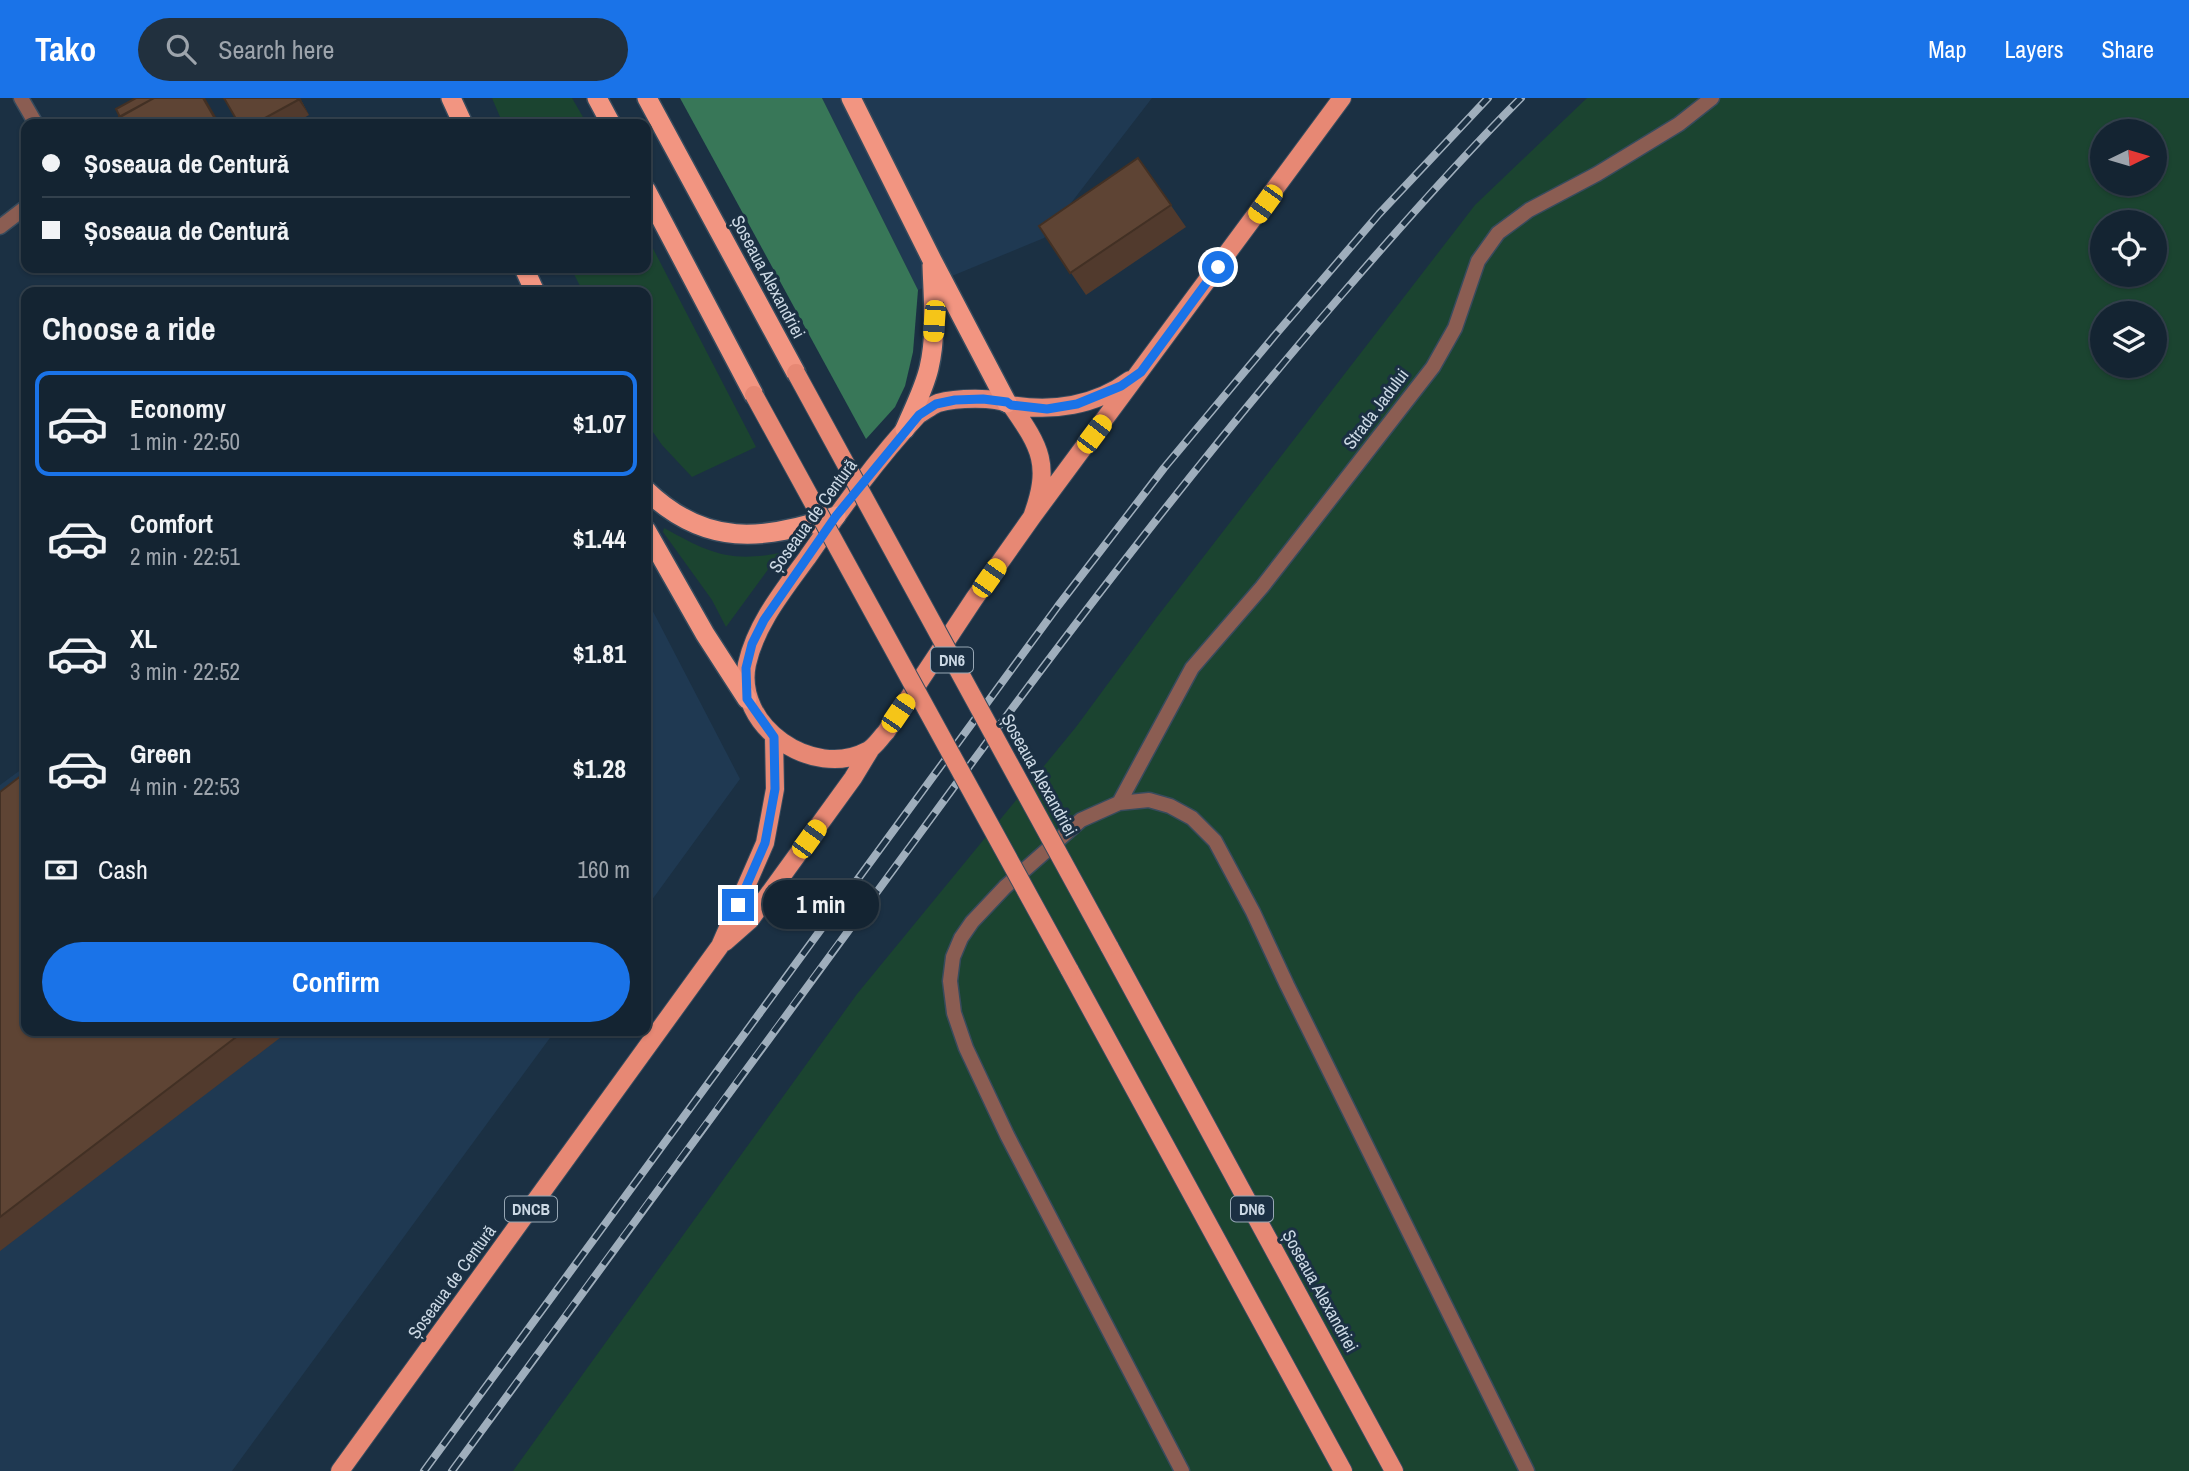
<!DOCTYPE html>
<meta charset="utf-8">
<style>
:root{--surface:#142432;--page:#21303e;--text:#f1f3f6;--muted:#9da4ac;--line:#33414d;--accent:#1a73e8}
body{margin:0;font-family:"Archivo Narrow",sans-serif;background:var(--page);color:var(--text);height:100vh;display:flex;flex-direction:column;font-size:26px;white-space:nowrap}
*{box-sizing:border-box;margin:0}
p{font-size:23px;color:var(--muted)}
.icon{flex:none;width:38px;height:38px;fill:none;stroke:currentColor;stroke-width:2;stroke-linecap:round;stroke-linejoin:round}
.map{position:relative;flex:1;overflow:hidden}
.panel{position:absolute;left:21px;top:189px;width:630px;height:749px;display:flex;flex-direction:column;background:var(--surface);border-radius:14px;box-shadow:0 2px 5px #0004,0 0 0 2px var(--line)}
.panel>*{flex:none}
.hud{position:absolute;left:21px;top:21px;width:630px;height:154px;border-radius:14px;box-shadow:0 2px 5px #0004,0 0 0 2px var(--line);display:grid;align-content:center;height:154px;padding:0 21px;background:var(--surface)}
.needle{width:46px;rotate:85deg}
.fabs{position:absolute;left:2090px;top:21px;display:grid;gap:14px}
.fabs a{display:grid;place-items:center;width:77px;height:77px;border-radius:50%;background:var(--surface);box-shadow:0 2px 5px #0004,0 0 0 2px var(--line);font-size:35px}
.end{position:absolute;width:32px;height:32px;margin:-16px;border:9px solid #1a73e8;background:#fff;box-shadow:0 0 0 4px #fff}
.from{border-radius:50%}
.bubble{position:absolute;height:49px;border-radius:24px;background:var(--surface);box-shadow:0 2px 5px #0004,0 0 0 2px var(--line);font-size:23px;font-weight:700;line-height:49px;text-align:center}
.car{position:absolute;width:21px;height:42px;margin:-21px -10px;border-radius:9px;box-shadow:0 0 5px 2px #0007;background:linear-gradient(#f5c518 24%,#345 0 40%,#f5c518 0 76%,#345 0 86%,#f5c518 0)}
.hud b{display:flex;align-items:center;gap:24px;height:66px;font-size:26px}
.hud b+b{border-top:2px solid var(--line)}
.hud i{width:18px;height:18px;background:var(--text)}
ul{padding:0;list-style:none}
li{display:flex;align-items:center;gap:21px;height:105px;margin:0 14px 10px;padding:0 7px;border:4px solid transparent;border-radius:14px}
li div{flex:1}
li b{display:block;font-size:26px}
li em{font-style:normal;font-weight:700}
li.current{border-color:var(--accent)}
li>.icon{width:63px;height:63px;stroke-width:1.5}
h2{padding:0 21px;font-size:32px;line-height:84px}
.pay{display:flex;align-items:center;gap:18px;height:77px;padding:0 21px;font-size:26px}
.pay p{margin-inline-start:auto}
.action{display:flex;gap:14px;margin-top:auto;padding:14px 21px}
.action a{flex:1;height:80px;border-radius:42px;background:var(--accent);color:#fff;font-size:28px;font-weight:700;line-height:80px;text-align:center}
header{display:flex;align-items:center;gap:42px;box-sizing:border-box;height:98px;padding:0 35px;background:var(--accent);color:#fff}
header strong{font-size:33px}
nav{display:flex;gap:38px;margin-inline-start:auto;font-size:24px}
.search{width:490px;height:63px;background:var(--page);display:flex;align-items:center;gap:18px;box-sizing:border-box;padding:0 24px;border-radius:38px;color:var(--muted);font-size:26px}
.map>svg:first-child{display:block}
.built{fill:#1f3952}
.green{fill:#1b4430;fill-rule:evenodd}
.forest{fill:#387758}
.lines{fill:none;stroke-linecap:round;stroke-linejoin:round}
.minor-casing{stroke:#374b5d;stroke-width:17}
.primary-casing{stroke:#374b5d;stroke-width:20}
.trunk-casing{stroke:#374b5d;stroke-width:22}
.minor{stroke:#8b5d52;stroke-width:14}
.primary{stroke:#e78874;stroke-width:18}
.trunk{stroke:#f29581;stroke-width:19}
.rail-casing{stroke:#9faebc;stroke-width:8}
.rail{stroke:#1b3043;stroke-width:5;stroke-dasharray:16;stroke-linecap:butt}
.primary-bridge-casing{stroke:#374b5d;stroke-width:20;stroke-linecap:butt}
.primary-bridge{stroke:#e78874;stroke-width:18}
.wall{fill:#513a2d}
.shaded-wall{fill:#423024}
.building{fill:#5e4434;stroke:#423024;stroke-width:2}
.route{stroke:#1a73e8;stroke-width:9}
.labels{text-anchor:middle;stroke-width:6;stroke-linejoin:round;paint-order:stroke}
.shield{fill:#1b3043;stroke:#96a6b4;stroke-width:2}
.shield-label{font-size:16px;font-weight:bold;fill:#cbd8e4}
.street-label{font-size:18px;fill:#cbd8e4;stroke:#1b3043}
</style>
<header>
<strong>Tako</strong>
<div class="search"><svg class="icon" aria-label="search" viewBox="0 0 24 24"><circle cx="10" cy="10" r="6"/><path d="M15 15l6 6"/></svg>Search here</div>
<nav><a>Map</a><a>Layers</a><a>Share</a></nav>
</header>
<div class="map">
<svg width="2189" height="1373" viewBox="0 0 2189 1373">
<rect width="100%" height="100%" fill="#1b3043"/>
<path class="built" d="M822 0H1152L1044 140 918 192Z
M646 500 740 681 646 810Z
M26 668V933H555L232 1373H0V687Z"/>
<path class="green" d="M492 0H572L587 26H503Z
M1587 0H2189V1373H513L857 896 1076 629 1157 519 1475 107ZM2102 33H2154V86H2102ZM2102 124H2154V177H2102ZM2102 215H2154V268H2102Z
M646 137 756 349 692 379 662 347 646 324V194H583L571 170H646Z
M664 430C708 454 728 465 780 455L726 529 712 502 663 434Z"/>
<path class="forest" d="M680 0H822L918 192 913 254 905 288 895 309 866 341Z"/>
<g class="lines">
<g class="minor-casing">
<path id="minor" d="M21 0 36 26
M0 129 26 109
M1119 705 1192 570 1262 489 1433 269 1455 230 1478 163 1498 135 1529 112 1597 76 1679 26 1712 0
M1182 1373 1007 1037 966 950 954 915 950 883 953 859 961 840 972 824 1005 789 1081 722 1119 705 1149 702 1170 708 1192 720 1215 743 1253 814 1287 887 1527 1373"/>
</g>
<g class="primary-casing">
<path id="primary" d="M1011 307C1052 314 1095 308 1130 282
M1032 419C1051 367 1041 350 1011 307 996 298 955 300 938 305 931 308 925 313 918 317 877 361 841 411 807 460 783 493 756 526 747 566 734 628 813 682 867 653 875 649 880 640 886 634L974 501 1032 419 1342 0
M725 844 750 822 853 680 870 652
M1109 848 1394 1373
M1069 871 1343 1373
M340 1373 720 848 765 745 775 691 774 639"/>
</g>
<g class="trunk-casing">
<path id="trunk" d="M451 0 463 26
M597 0 611 26
M647 0 796 275
M851 0 932 162 1007 305
M646 92 754 297
M524 170 535 194
M905 331C913 312 924 291 929 270 937 236 933 201 932 167
M646 392C705 449 763 443 836 418
M646 432 705 536 747 601"/>
</g>
<use href="#minor" class="minor"/>
<use href="#primary" class="primary"/>
<use href="#trunk" class="trunk"/>
<g class="rail-casing">
<path id="rail" d="M424 1373 1058 508 1164 370 1276 236 1379 116 1488 0
M452 1373C607 1161 762 949 918 738 1054 552 1193 368 1344 194 1401 128 1459 62 1521 0"/>
</g>
<use href="#rail" class="rail"/>
<g class="primary-bridge-casing">
<path id="primary-bridge" d="M796 275 1109 848
M754 297 1069 871"/>
</g>
<use href="#primary-bridge" class="primary-bridge"/>
</g>
<path class="wall" d="M300 0 309 17 293 26H239Z
M1138 60 1186 129 1086 197 1039 128Z
M0 694 26 933H289L0 1153Z"/>
<path class="shaded-wall" d="M203 0H205L220 26H218Z
M297 0H300L309 17Z"/>
<path class="building" d="M136 0H154L120 19 116 11Z
M154 0H203L218 26H123L119 19Z
M224 0H297L298 2 254 26H239Z
M1138 60 1171 107 1070 175 1039 128Z
M26 674V933H244L0 1119V694Z"/>
<g class="lines">
<path class="route" d="M738 807 765 745 775 691 774 639 747 601 746 570 752 546 764 522 836 418 919 317 936 306 955 302 983 301 1007 304 1011 307 1047 311 1077 306 1121 288 1141 274 1218 169"/>
</g>
<g class="labels">
<g class="shield">
<rect x="931" y="549.5" width="42" height="25" rx="5"/>
<rect x="505" y="1098.5" width="52" height="25" rx="5"/>
<rect x="1231" y="1098.5" width="42" height="25" rx="5"/>
</g>
<g class="shield-label">
<text x="952" y="568">DN6</text>
<text x="531" y="1117">DNCB</text>
<text x="1252" y="1117">DN6</text>
</g>
<g class="street-label">
<text transform="translate(768 179) rotate(62)" y="6">Șoseaua Alexandriei</text>
<text transform="translate(1376 311) rotate(-53)" y="6">Strada Jadului</text>
<text transform="translate(813 418) rotate(-54)" y="6">Șoseaua de Centură</text>
<text transform="translate(1039 677) rotate(61)" y="6">Șoseaua Alexandriei</text>
<text transform="translate(452 1184) rotate(-54)" y="6">Șoseaua de Centură</text>
<text transform="translate(1320 1193) rotate(61)" y="6">Șoseaua Alexandriei</text>
</g>
</g>
</svg>
<div class="fabs">
<a><svg class="needle" viewBox="-14 -14 28 28"><path d="M0-13l5 13h-10z" fill="#e53935"/><path d="M0 13l5-13h-10z" fill="#9da4ac"/></svg></a>
<a><svg class="icon" aria-label="locate" viewBox="0 0 24 24"><circle cx="12" cy="12" r="6"/><path d="M12 2v4M12 18v4M2 12h4M18 12h4"/></svg></a>
<a><svg class="icon" aria-label="layers" viewBox="0 0 24 24"><path d="M12 4l9 5-9 5-9-5zM3 14l9 5 9-5"/></svg></a>
</div>
<i class="end from" style="left:1218px;top:169px"></i>
<i class="end" style="left:738px;top:807px"></i>
<div class="bubble" style="left:763px;top:782px;width:116px">1 min</div>
<i class="car" style="left:1265px;top:106px;rotate:216deg"></i>
<i class="car" style="left:934px;top:223px;rotate:184deg"></i>
<i class="car" style="left:1094px;top:336px;rotate:37deg"></i>
<i class="car" style="left:989px;top:480px;rotate:35deg"></i>
<i class="car" style="left:898px;top:615px;rotate:34deg"></i>
<i class="car" style="left:809px;top:741px;rotate:36deg"></i>
<div class="hud">
<b><i class="from"></i>Șoseaua de Centură</b>
<b><i></i>Șoseaua de Centură</b>
</div>
<section class="panel">
<h2>Choose a ride</h2>
<ul>
<li class="current"><svg class="icon" aria-label="car" viewBox="0 0 24 24"><path d="M5 17H2v-5l4-1 3-4h7l3 4 3 1v5h-3M9 17h6M6 11h13"/><circle cx="7" cy="17" r="2"/><circle cx="17" cy="17" r="2"/></svg><div><b>Economy</b><p>1 min · 22:50</p></div><em>$1.07</em></li>
<li><svg class="icon" aria-label="car" viewBox="0 0 24 24"><path d="M5 17H2v-5l4-1 3-4h7l3 4 3 1v5h-3M9 17h6M6 11h13"/><circle cx="7" cy="17" r="2"/><circle cx="17" cy="17" r="2"/></svg><div><b>Comfort</b><p>2 min · 22:51</p></div><em>$1.44</em></li>
<li><svg class="icon" aria-label="car" viewBox="0 0 24 24"><path d="M5 17H2v-5l4-1 3-4h7l3 4 3 1v5h-3M9 17h6M6 11h13"/><circle cx="7" cy="17" r="2"/><circle cx="17" cy="17" r="2"/></svg><div><b>XL</b><p>3 min · 22:52</p></div><em>$1.81</em></li>
<li><svg class="icon" aria-label="car" viewBox="0 0 24 24"><path d="M5 17H2v-5l4-1 3-4h7l3 4 3 1v5h-3M9 17h6M6 11h13"/><circle cx="7" cy="17" r="2"/><circle cx="17" cy="17" r="2"/></svg><div><b>Green</b><p>4 min · 22:53</p></div><em>$1.28</em></li>
</ul>
<div class="pay"><svg class="icon" aria-label="cash" viewBox="0 0 24 24"><path d="M3 7h18v10H3z"/><circle cx="12" cy="12" r="2"/></svg>Cash<p>160 m</p></div>
<div class="action"><a>Confirm</a></div>
</section>
</div>
